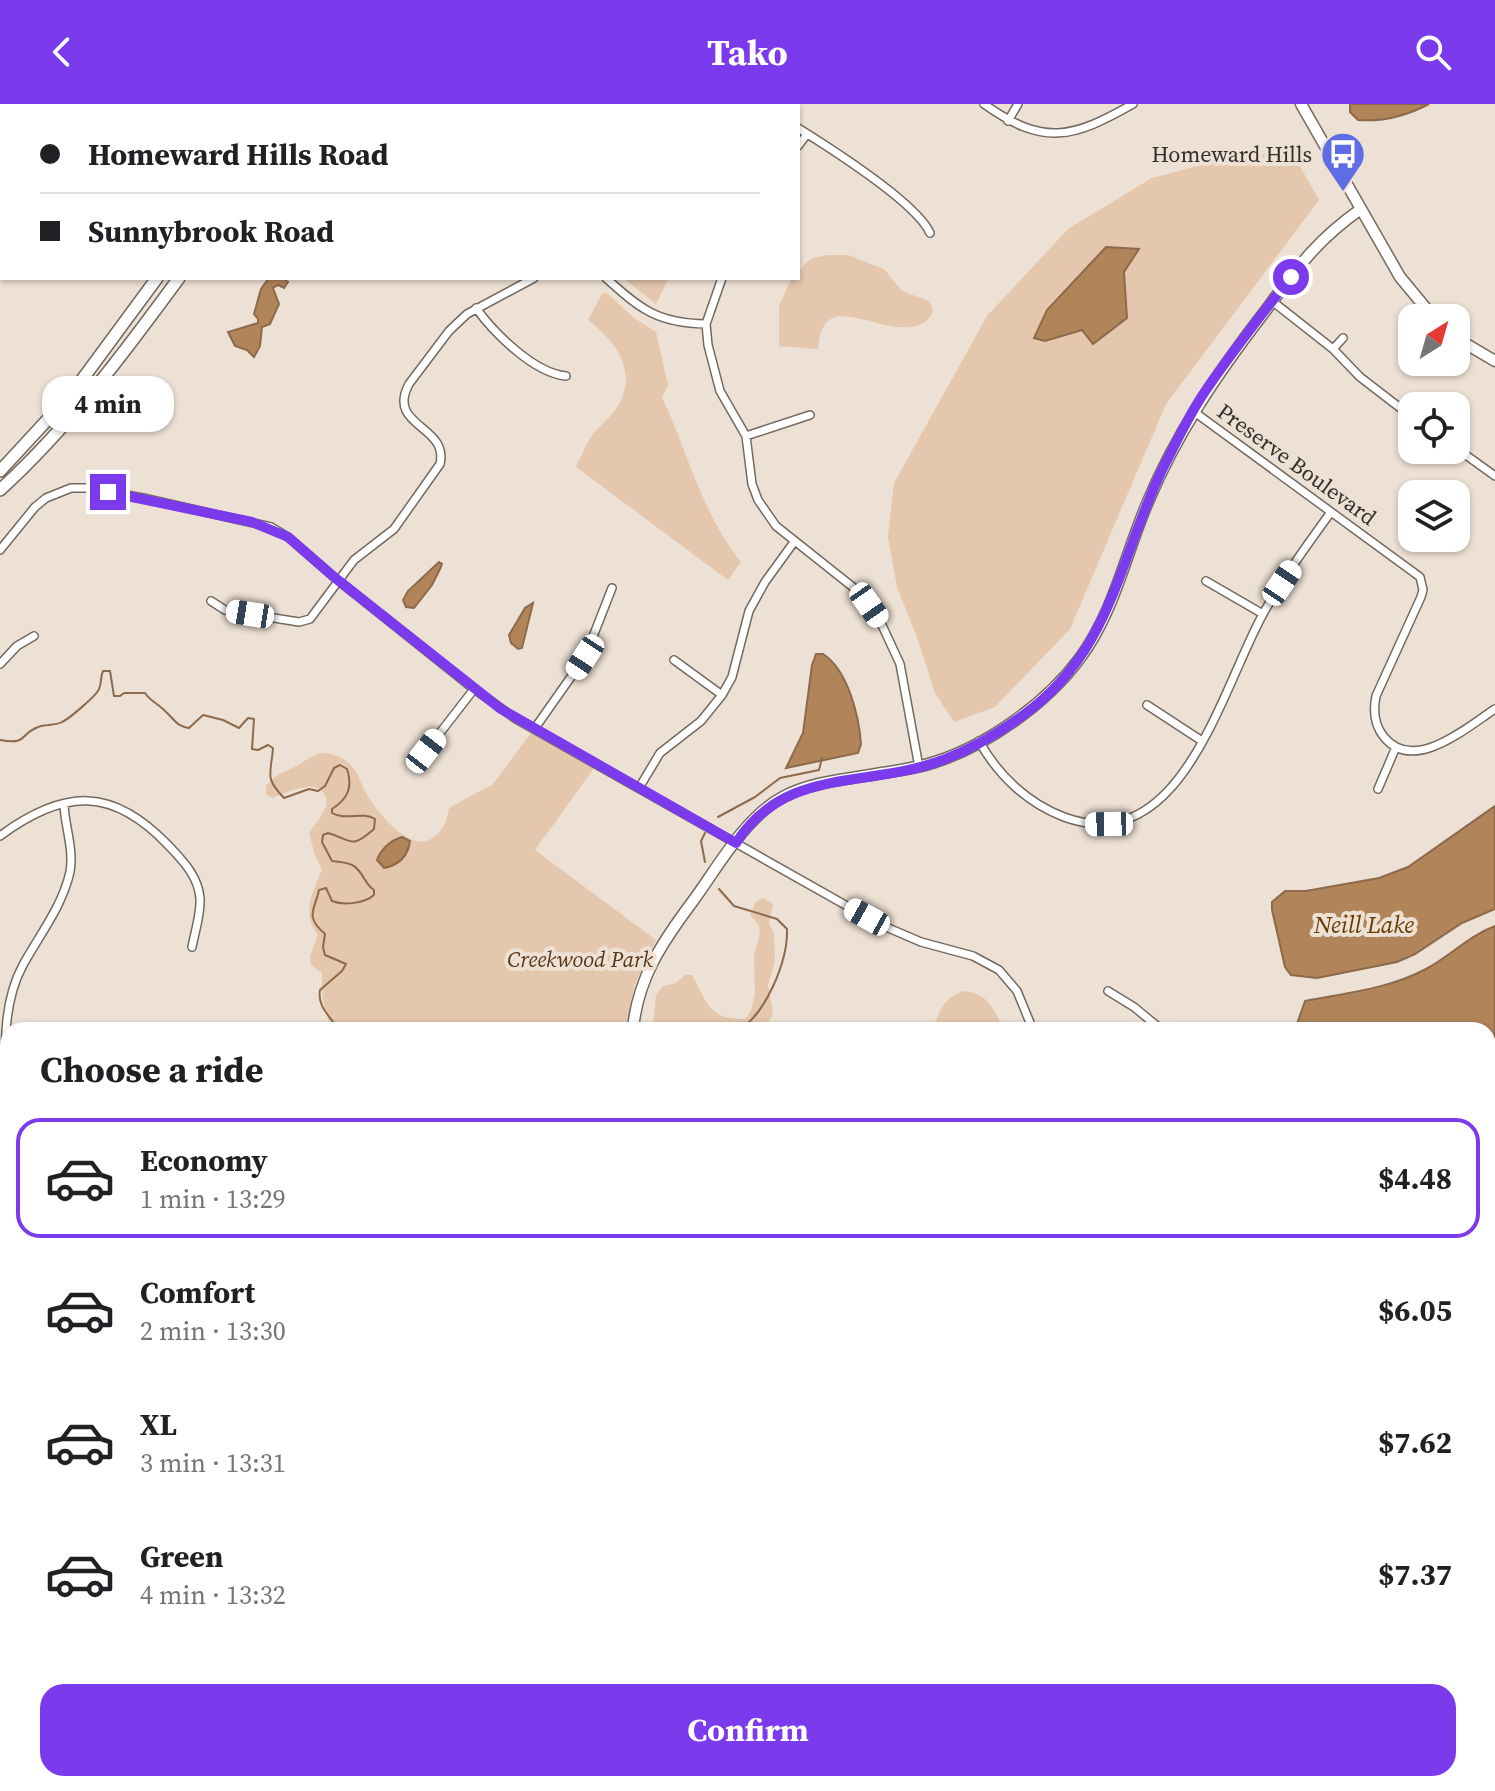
<!DOCTYPE html>
<meta charset="utf-8">
<style>
:root{--surface:#fff;--page:#f6f6f6;--text:#202124;--muted:#757577;--line:#e0e0e0;--accent:#7c3aed}
body{margin:0;font-family:"Source Serif 4",serif;background:var(--page);color:var(--text);height:100vh;display:flex;flex-direction:column;font-size:30px;white-space:nowrap}
*{box-sizing:border-box;margin:0}
p{font-size:26px;color:var(--muted)}
.icon{flex:none;width:44px;height:44px;fill:none;stroke:currentColor;stroke-width:2;stroke-linecap:round;stroke-linejoin:round}
.map{position:relative;flex:1;overflow:hidden}
.details{position:absolute;left:0px;top:918px;width:1496px;height:770px;display:flex;flex-direction:column;background:var(--surface);border-radius:24px 24px 0 0;box-shadow:0 2px 6px #0004}
.details>*{flex:none}
.hud{position:absolute;left:0px;top:0px;width:800px;height:176px;box-shadow:0 2px 6px #0004;display:grid;align-content:center;height:176px;padding:0 40px;background:var(--surface)}
.needle{width:52px;rotate:37deg}
.tools{position:absolute;left:1398px;top:200px;display:grid;gap:16px}
.tools a{display:grid;place-items:center;width:72px;height:72px;border-radius:16px;background:var(--surface);box-shadow:0 2px 6px #0004;font-size:40px}
.end{position:absolute;width:36px;height:36px;margin:-18px;border:10px solid #7c3aed;background:#fff;box-shadow:0 0 0 4px #fff}
.from{border-radius:50%}
.bubble{position:absolute;height:56px;border-radius:24px;background:var(--surface);box-shadow:0 2px 6px #0004;font-size:26px;font-weight:700;line-height:56px;text-align:center}
.car{position:absolute;width:24px;height:48px;margin:-24px -12px;border-radius:10px;box-shadow:0 0 6px 2px #0007;background:linear-gradient(#fff 24%,#345 0 40%,#fff 0 76%,#345 0 86%,#fff 0)}
.hud b{display:flex;align-items:center;gap:28px;height:76px;font-size:30px}
.hud b+b{border-top:2px solid var(--line)}
.hud i{width:20px;height:20px;background:var(--text)}
ul{padding:0;list-style:none}
li{display:flex;align-items:center;gap:24px;height:120px;margin:0 16px 12px;padding:0 24px;border:4px solid transparent;border-radius:24px}
li div{flex:1}
li b{display:block;font-size:30px}
li em{font-style:normal;font-weight:700}
li.current{border-color:var(--accent)}
li>.icon{width:72px;height:72px;stroke-width:1.5}
h2{padding:0 40px;font-size:36px;line-height:96px}
.action{display:flex;gap:16px;margin-top:auto;padding:16px 40px}
.action a{flex:1;height:92px;border-radius:24px;background:var(--accent);color:#fff;font-size:32px;font-weight:700;line-height:92px;text-align:center}
header{display:flex;justify-content:space-between;align-items:center;height:104px;padding:0 40px;background:var(--accent);color:#fff;font-size:36px;font-weight:700}
.map>svg:first-child{display:block}
.green{fill:#e4c7ac}
.water{fill:#b18459;stroke:#8c6a4b;stroke-width:2}
.lines{fill:none;stroke-linecap:round;stroke-linejoin:round}
.stream{stroke:#8c6a4b;stroke-width:2}
.street-casing{stroke:#74695f;stroke-width:10}
.secondary-casing{stroke:#74695f;stroke-width:13}
.primary-casing{stroke:#74695f;stroke-width:14}
.street{stroke:#fff;stroke-width:7}
.secondary{stroke:#fff;stroke-width:10}
.primary{stroke:#fff;stroke-width:11}
.route{stroke:#7c3aed;stroke-width:10}
.labels{text-anchor:middle;stroke-width:8;stroke-linejoin:round;paint-order:stroke}
.poi-label{font-size:22px;fill:#342f2a;stroke:#ede0d4;text-anchor:end}
.street-label{font-size:22px;fill:#342f2a;stroke:#ede0d4}
.park-label{font-size:22px;font-style:italic;fill:#593817;stroke:#ede0d4}
.water-label{font-size:24px;font-style:italic;fill:#673b03;stroke:#ede0d4}
</style>
<header><svg class="icon" aria-label="back" viewBox="0 0 24 24"><path d="M15 5l-7 7 7 7"/></svg>Tako<svg class="icon" aria-label="search" viewBox="0 0 24 24"><circle cx="10" cy="10" r="6"/><path d="M15 15l6 6"/></svg></header>
<div class="map">
<svg width="1495" height="1687" viewBox="0 0 1495 1687">
<rect width="100%" height="100%" fill="#ede0d4"/>
<path class="green" d="M1244 50 1294 52 1319 96 1166 300 1070 525 995 603 954 618 935 589 918 536 897 483 888 433 894 379 987 212 1068 125 1152 74Z
M827 151H848L884 165 902 187 929 197 933 206C931 215 925 219 916 222 877 232 822 181 818 245L779 242V202L791 176 798 174V168L810 155Z
M623 174H669L656 200Z
M607 189 634 214 656 228 668 281 662 293C688 349 702 410 741 458L728 476 576 363C581 353 586 340 593 330 602 319 615 310 621 296 636 263 613 235 588 216L602 190Z
M531 629 594 664 535 746 656 836 634 882 627 926H334C322 908 322 890 322 869L311 861 310 852 318 831C301 809 312 789 322 766L315 751 309 729C314 721 320 715 324 707 326 704 327 697 326 694 318 671 285 690 272 694L266 690V682C279 667 281 671 296 662 315 652 318 643 341 654 356 661 359 676 366 689 375 706 410 749 431 735 442 728 447 718 449 704L493 680Z
M763 794 773 800 769 820 774 830 775 857 768 881 773 909 765 926H652L656 891 663 882 676 879 685 871H692C708 899 707 915 745 915L751 907 755 889 754 851 760 830 759 821 750 811 756 798Z
M963 887C990 889 993 907 1005 926H933C939 907 944 894 963 887Z
M1488 1605 1495 1612V1673L1488 1682 1491 1687H1396L1401 1680H1488Z
M981 1680H1132L1128 1687H978Z"/>
<path class="water" d="M1429 0C1406 12 1383 18 1358 16L1350 8V0Z
M1106 143 1139 145 1124 168 1127 214 1093 240 1082 226 1045 237 1034 234 1047 206Z
M269 174H282L288 178 284 184 278 181 273 184 279 200 270 220 262 223 260 242 254 253 247 246 235 242 228 228 258 219V215L254 210 261 185Z
M439 458 442 460 440 465 432 481 414 504 406 503 403 496 408 487Z
M533 499 522 544 518 545 511 539 509 531 525 504Z
M816 550H823C848 566 859 612 861 640L858 649 786 664 803 629 812 561Z
M1495 702V805L1462 819 1415 850 1397 858 1317 874 1291 871 1285 863 1272 806V798L1285 787H1306L1379 774 1408 763Z
M402 733 410 737C408 752 399 761 384 764L377 756C381 745 391 736 402 733Z
M1495 822V1363L1488 1355V926H1295L1305 897C1345 889 1389 885 1426 865 1450 852 1469 832 1495 822Z"/>
<g class="lines">
<path class="stream" d="M0 636C29 641 18 631 38 623 45 620 55 622 62 618 69 615 97 591 99 585 102 579 100 573 103 567H110L114 592H120L124 589H145C151 598 159 600 166 608 175 616 176 622 189 624L203 611 223 616 239 624 248 614 254 615 252 645 258 646 268 641 273 644C271 671 264 673 284 694L309 685 318 687 325 682 334 664 340 661 347 665C353 683 348 695 332 705V709C346 717 362 707 375 715L374 725C350 746 353 736 328 729L323 731 322 738 332 757C338 758 347 758 352 761 363 766 364 780 374 786V791C365 799 344 802 332 797L326 784 319 786C315 806 304 812 325 830L323 843 325 851 346 860 342 867 320 886C317 903 330 912 339 926
M718 713 755 693 780 674 819 666 822 654
M705 758 701 737 705 729
M719 785 734 802 777 815 787 825C788 856 766 911 738 926
M818 1680 825 1687
M789 1687 804 1680
M854 1687V1680"/>
<g class="street-casing">
<path id="street" d="M386 0 388 2
M772 0 774 2
M984 0C1044 43 1073 34 1133 0
M645 2 647 0
M1008 17 1018 0
M798 24C830 44 916 98 930 129
M798 42 807 30
M606 174C641 206 658 219 706 220
M722 174 706 220 708 241 720 287 746 332 752 380 758 396 776 422 854 484 881 519 900 560 919 663
M1272 197 1333 245 1360 273 1412 313
M476 204C494 229 534 269 566 272
M1333 245 1343 234
M1193 307 1420 473 1423 486 1421 493 1376 592C1373 607 1374 621 1384 633 1414 670 1467 623 1495 605
M746 332 810 311
M1456 344 1495 372
M0 446 35 403 46 394 71 384H87L143 394 271 423 288 433 334 473 474 585 516 615 879 820 921 838 973 852 999 866 1017 887 1033 926
M1206 477 1263 510
M211 497 225 506 299 518 310 515 354 456 394 425 440 360C449 321 386 323 409 280L449 227 467 210 534 174
M674 556 722 591
M0 560 17 542 34 532
M1147 601 1202 637
M535 624 585 553 612 484
M979 637C998 671 1027 699 1064 713 1181 756 1221 586 1263 510 1283 474 1307 441 1331 408
M426 647 474 585
M639 684 660 649 701 617 722 591 732 573 749 507 765 478 794 438
M1378 685 1396 643
M0 732C65 684 113 683 169 742 183 757 198 772 200 794 201 810 195 827 192 843
M1108 887 1134 903 1162 926
M8 975C3 939 5 894 23 861 40 830 62 803 70 768 74 745 65 723 64 701
M0 1063 8 1040
M0 1298 8 1288
M0 1480 8 1488
M0 1568 8 1565
M1488 1605 1495 1612
M531 1680 534 1687
M289 1687 296 1680
M332 1687 337 1680
M385 1687 391 1680
M1180 1687 1186 1680
M1321 1687 1326 1680"/>
</g>
<g class="secondary-casing">
<path id="secondary" d="M1301 0 1400 173 1434 214
M1456 234 1495 257
M633 926C637 875 663 837 693 797 718 763 745 713 783 693 812 677 850 675 882 669 900 666 918 664 935 658 988 641 1047 599 1080 554 1114 508 1125 452 1147 400 1176 330 1217 270 1263 210 1296 166 1315 137 1361 105
M0 1115 8 1120
M0 1135 8 1140
M577 1680 579 1687
M595 1680 596 1687
M225 1687 230 1680"/>
</g>
<g class="primary-casing">
<path id="primary" d="M284 2 285 0
M305 2 306 0
M0 367 73 288 157 174
M0 386C69 323 124 249 179 174"/>
</g>
<use href="#street" class="street"/>
<use href="#secondary" class="secondary"/>
<use href="#primary" class="primary"/>
</g>
<g class="lines">
<path class="route" d="M108 388 252 418 288 433 334 473 501 605 736 739C785 663 863 684 937 658 966 648 997 630 1022 612 1114 547 1119 450 1166 358 1178 335 1189 311 1204 289 1231 249 1261 211 1291 173"/>
</g>
<defs>
<g id="bus-pin" transform="scale(2.3)"><path d="M0 17L-7.5 6A9.5 9.5 0 1 1 7.5 6Z" fill="#5e6de4" stroke="#ede0d4"/><path d="M-5-6H5V4H4V6H2V4H-2V6H-4V4H-5ZM-3.5-4V0h7V-4ZM-3.5 1.2v1.5H-2V1.2ZM2 1.2v1.5H3.5V1.2Z" fill="#fff"/></g>
</defs>
<g fill-rule="evenodd">
<use href="#bus-pin" x="1343" y="50"/>
</g>
<g class="labels">
<g class="poi-label">
<text x="1312" y="58">Homeward Hills</text>
</g>
<g class="street-label">
<text transform="translate(1297 360) rotate(36)" y="8">Preserve Boulevard</text>
</g>
<g class="park-label">
<text x="580" y="863">Creekwood Park</text>
</g>
<g class="water-label">
<text x="1364" y="829">Neill Lake</text>
</g>
</g>
</svg>
<div class="tools">
<a><svg class="needle" viewBox="-14 -14 28 28"><path d="M0-13l5 13h-10z" fill="#e53935"/><path d="M0 13l5-13h-10z" fill="#757577"/></svg></a>
<a><svg class="icon" aria-label="locate" viewBox="0 0 24 24"><circle cx="12" cy="12" r="6"/><path d="M12 2v4M12 18v4M2 12h4M18 12h4"/></svg></a>
<a><svg class="icon" aria-label="layers" viewBox="0 0 24 24"><path d="M12 4l9 5-9 5-9-5zM3 14l9 5 9-5"/></svg></a>
</div>
<i class="end from" style="left:1291px;top:173px"></i>
<i class="end" style="left:108px;top:388px"></i>
<div class="bubble" style="left:42px;top:272px;width:132px">4 min</div>
<i class="car" style="left:1282px;top:479px;rotate:34deg"></i>
<i class="car" style="left:869px;top:501px;rotate:145deg"></i>
<i class="car" style="left:250px;top:510px;rotate:279deg"></i>
<i class="car" style="left:585px;top:553px;rotate:213deg"></i>
<i class="car" style="left:426px;top:647px;rotate:38deg"></i>
<i class="car" style="left:1109px;top:720px;rotate:269deg"></i>
<i class="car" style="left:867px;top:813px;rotate:299deg"></i>
<div class="hud">
<b><i class="from"></i>Homeward Hills Road</b>
<b><i></i>Sunnybrook Road</b>
</div>
<section class="details">
<h2>Choose a ride</h2>
<ul>
<li class="current"><svg class="icon" aria-label="car" viewBox="0 0 24 24"><path d="M5 17H2v-5l4-1 3-4h7l3 4 3 1v5h-3M9 17h6M6 11h13"/><circle cx="7" cy="17" r="2"/><circle cx="17" cy="17" r="2"/></svg><div><b>Economy</b><p>1 min · 13:29</p></div><em>$4.48</em></li>
<li><svg class="icon" aria-label="car" viewBox="0 0 24 24"><path d="M5 17H2v-5l4-1 3-4h7l3 4 3 1v5h-3M9 17h6M6 11h13"/><circle cx="7" cy="17" r="2"/><circle cx="17" cy="17" r="2"/></svg><div><b>Comfort</b><p>2 min · 13:30</p></div><em>$6.05</em></li>
<li><svg class="icon" aria-label="car" viewBox="0 0 24 24"><path d="M5 17H2v-5l4-1 3-4h7l3 4 3 1v5h-3M9 17h6M6 11h13"/><circle cx="7" cy="17" r="2"/><circle cx="17" cy="17" r="2"/></svg><div><b>XL</b><p>3 min · 13:31</p></div><em>$7.62</em></li>
<li><svg class="icon" aria-label="car" viewBox="0 0 24 24"><path d="M5 17H2v-5l4-1 3-4h7l3 4 3 1v5h-3M9 17h6M6 11h13"/><circle cx="7" cy="17" r="2"/><circle cx="17" cy="17" r="2"/></svg><div><b>Green</b><p>4 min · 13:32</p></div><em>$7.37</em></li>
</ul>
<div class="action"><a>Confirm</a></div>
</section>
</div>
